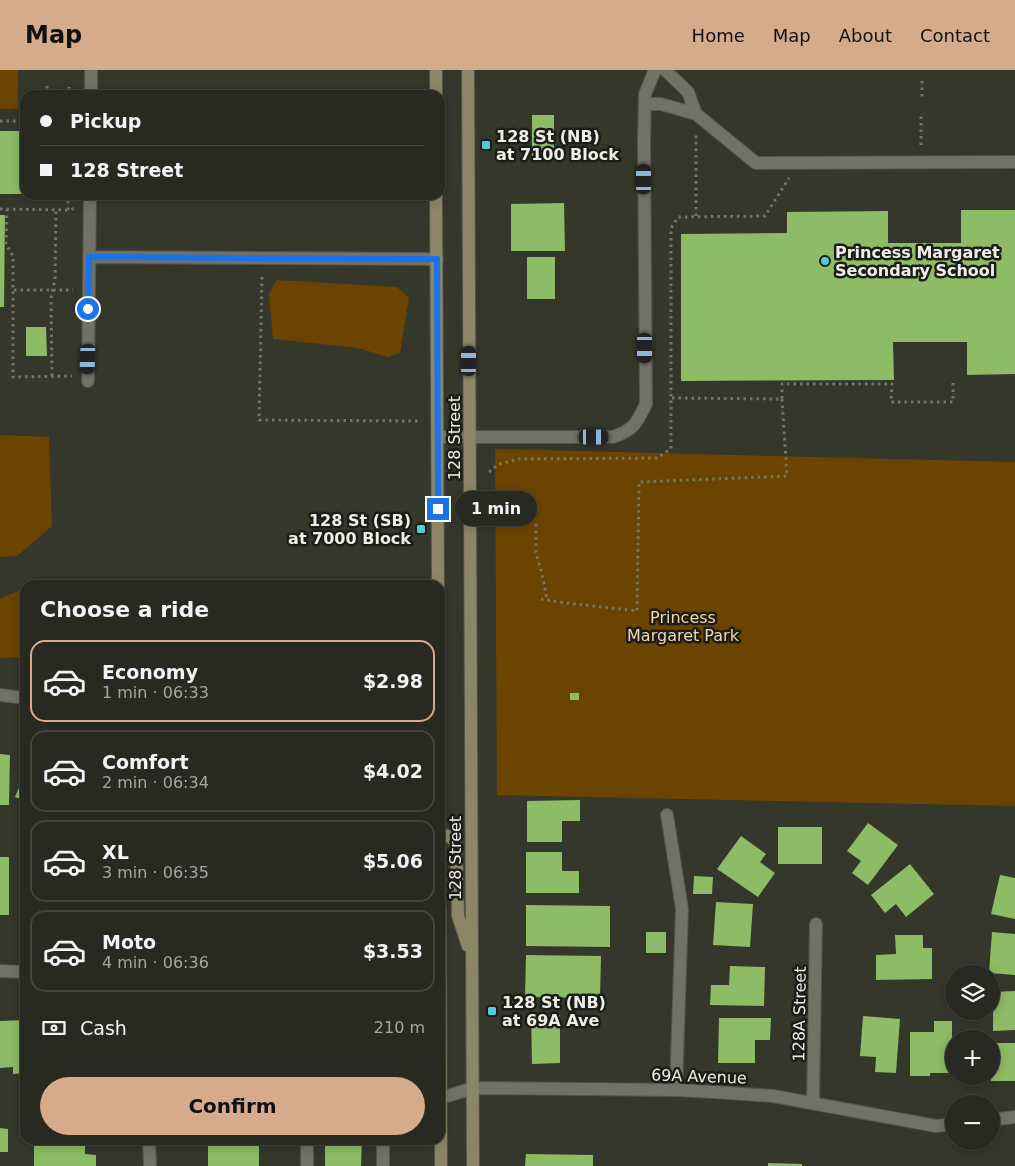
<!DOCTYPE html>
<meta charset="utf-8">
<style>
:root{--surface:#282920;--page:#34352d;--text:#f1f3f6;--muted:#a5a6a5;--line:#44453e;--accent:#d6ab8b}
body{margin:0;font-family:"DejaVu Sans",sans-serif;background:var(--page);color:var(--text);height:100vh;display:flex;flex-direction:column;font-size:19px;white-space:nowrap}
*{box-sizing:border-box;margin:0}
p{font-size:16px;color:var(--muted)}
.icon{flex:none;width:28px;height:28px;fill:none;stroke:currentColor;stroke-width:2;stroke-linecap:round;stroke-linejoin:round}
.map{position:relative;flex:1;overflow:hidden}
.panel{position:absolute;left:20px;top:510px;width:425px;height:565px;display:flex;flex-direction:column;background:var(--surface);border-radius:15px;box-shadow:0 2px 12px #0003,0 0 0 1px var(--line)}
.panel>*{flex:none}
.banner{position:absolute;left:20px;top:20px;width:425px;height:110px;border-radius:15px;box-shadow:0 2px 12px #0003,0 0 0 1px var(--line);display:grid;align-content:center;height:110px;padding:0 20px;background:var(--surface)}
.fabs{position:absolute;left:945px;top:895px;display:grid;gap:10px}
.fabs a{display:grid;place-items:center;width:55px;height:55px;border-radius:50%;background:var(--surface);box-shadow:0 2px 12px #0003,0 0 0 1px var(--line);font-size:25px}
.end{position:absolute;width:22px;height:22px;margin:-11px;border:6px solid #1a73e8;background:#fff;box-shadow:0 0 0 2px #fff}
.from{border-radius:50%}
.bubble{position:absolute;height:35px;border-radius:18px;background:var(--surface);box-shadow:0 2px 12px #0003,0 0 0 1px var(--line);font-size:16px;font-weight:800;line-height:35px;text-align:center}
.car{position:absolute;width:15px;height:30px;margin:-15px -8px;border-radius:6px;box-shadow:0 0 4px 1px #0007;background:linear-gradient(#222 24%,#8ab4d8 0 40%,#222 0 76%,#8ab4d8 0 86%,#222 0)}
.banner b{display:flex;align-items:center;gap:18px;height:48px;font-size:19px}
.banner b+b{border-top:1px solid var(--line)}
.banner i{width:12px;height:12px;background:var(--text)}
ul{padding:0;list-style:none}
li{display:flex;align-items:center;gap:15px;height:82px;margin:0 10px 8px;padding:0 10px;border:2px solid var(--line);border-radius:15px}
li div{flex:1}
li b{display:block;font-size:19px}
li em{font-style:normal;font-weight:800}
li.active{border-color:var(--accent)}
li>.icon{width:45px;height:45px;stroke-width:1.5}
h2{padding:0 20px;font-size:22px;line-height:60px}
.pay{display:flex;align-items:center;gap:12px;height:55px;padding:0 20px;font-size:19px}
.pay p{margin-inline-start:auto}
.primary-button{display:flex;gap:10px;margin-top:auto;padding:10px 20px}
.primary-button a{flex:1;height:58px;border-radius:30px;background:var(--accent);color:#111;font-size:20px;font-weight:800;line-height:58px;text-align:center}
header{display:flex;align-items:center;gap:30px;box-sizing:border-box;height:70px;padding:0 25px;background:var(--accent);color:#111}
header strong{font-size:24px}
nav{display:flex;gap:28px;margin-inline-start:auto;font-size:18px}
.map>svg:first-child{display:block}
.green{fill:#6b4400}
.building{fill:#8ebb65}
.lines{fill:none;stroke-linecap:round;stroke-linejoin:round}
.service-casing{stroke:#53544a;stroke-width:14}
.minor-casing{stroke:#53544a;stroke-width:14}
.secondary-casing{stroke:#53544a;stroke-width:14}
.path{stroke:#74766b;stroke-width:3;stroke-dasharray:2.5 4;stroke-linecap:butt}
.service{stroke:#717265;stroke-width:12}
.minor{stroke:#717265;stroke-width:12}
.secondary{stroke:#8c8668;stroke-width:12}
.route{stroke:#1a73e8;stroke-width:6}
.poi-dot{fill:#54cadd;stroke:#1d1d18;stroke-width:2}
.labels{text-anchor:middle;stroke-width:5;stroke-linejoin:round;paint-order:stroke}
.poi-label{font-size:16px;font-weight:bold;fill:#edeee7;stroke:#1d1d18;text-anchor:start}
.street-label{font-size:16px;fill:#edeee7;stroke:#1d1d18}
.park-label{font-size:16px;fill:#f4d5ae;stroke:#1d1d18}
</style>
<header>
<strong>Map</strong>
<nav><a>Home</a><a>Map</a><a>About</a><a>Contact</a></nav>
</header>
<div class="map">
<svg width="1015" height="1096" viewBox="0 0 1015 1096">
<rect width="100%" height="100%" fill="#35372b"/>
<path class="green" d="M0 0H18V39H0Z
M276 210 397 217 409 228 400 283 388 287 358 278 273 269 269 224Z
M0 365 49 367 52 456 17 486 0 487Z
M495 379 1015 392V736L497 725Z
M25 518V587L0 588V529Z"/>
<path class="building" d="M532 45H554V89H532Z
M0 61H25V124H0Z
M564 133 565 181H511V134Z
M961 140H1015V304L967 305V272H893L894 310 681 311V164L787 163V142L888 141V173H961Z
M0 145H5L4 237H0Z
M527 187H555V229H527Z
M26 257H46L47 286H26Z
M570 623H579V630H570Z
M0 684 10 685 9 735H0Z
M25 703V731L15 727Z
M580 730V751H562V772H527V731Z
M868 753 898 775 868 815 852 803 861 791 847 781Z
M778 757H822V794H778Z
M741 766 766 784 760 792 775 803 758 827 717 799Z
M526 782H562V801H579V823H526Z
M0 787H9V845H0Z
M910 794 934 824 906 847 896 834 885 843 871 825Z
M1000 805 1015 808V849L991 844Z
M694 806 713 807 712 824H693Z
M716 832 753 834 750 877 713 875Z
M526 835 610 836V877L526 876Z
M646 862H666V883H646Z
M992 862 1015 864V905L989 903Z
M895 865H923V878H932V909L876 910V885L896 884Z
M526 885 601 886 600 928 525 927Z
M730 896 765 897 764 936 710 935 711 915H729Z
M1015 921V960L993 961V922Z
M560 945V993L532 994 531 946Z
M863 946 900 949 896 1003 875 1002 876 987 860 986Z
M719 948H771L770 970H755V993H718Z
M25 950V1003L13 1004V997L0 998V951Z
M934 951H952V1003H930V1006H910V962H934Z
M991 973H1015V1011H991Z
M0 1058 8 1059V1082H0Z
M34 1070 85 1071V1084L96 1085V1096H34Z
M208 1070H259V1096H208Z
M325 1070H362L361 1096H325Z
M526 1084 593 1085V1096H525Z
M768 1093 802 1094V1096H768Z"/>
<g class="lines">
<g class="service-casing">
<path id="service" d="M665 0 688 22 696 44
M91 25V0
M645 34H661L696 44 756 93 1015 92
M89 187 437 189
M88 311 90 125
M438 367H613C635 359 636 354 646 334L644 72 645 24 655 0
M667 745 682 839 676 1020
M307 1070V1096
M383 1070V1096"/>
</g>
<g class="minor-casing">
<path id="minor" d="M0 625 25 628
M0 901 25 902
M441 1028 473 1018 676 1020 714 1022 773 1026 936 1056 954 1054
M813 1033 816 854
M991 1050 1015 1047
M149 1070 150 1096"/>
</g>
<g class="secondary-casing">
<path id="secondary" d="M436 0V25
M468 0 473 1096
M436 125 438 515
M440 763 452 768 456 774 458 846 468 876
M440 839 441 1096"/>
</g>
<path class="path" d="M922 11V27
M47 25V16
M69 25V17
M0 51H25
M921 75V46
M0 139 70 140 75 138
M7 139 6 174 13 186V307L72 306
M68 140V125
M696 146V64
M262 207 259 350 420 351
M14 220H73
M52 306 51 228 55 209 56 140
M672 328 782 329V314H892L891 332H953V311
M489 402 499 394 519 389 657 388 671 379V158L678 147 765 146 789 108
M536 454V482L542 504 547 530
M541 529 559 532 637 541 639 412 787 406 782 329"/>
<use href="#service" class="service"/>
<use href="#minor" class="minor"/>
<use href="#secondary" class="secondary"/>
</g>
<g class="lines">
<path class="route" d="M88 239 89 187 437 189 438 439"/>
</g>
<g class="poi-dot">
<rect x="481" y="70" width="10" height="10" rx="2.5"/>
<circle cx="825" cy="191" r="5"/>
<rect x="416" y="454" width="10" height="10" rx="2.5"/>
<rect x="487" y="936" width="10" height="10" rx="2.5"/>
</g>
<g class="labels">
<g class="poi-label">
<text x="496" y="72">128 St (NB)<tspan x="496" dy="18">at 7100 Block</tspan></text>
<text x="835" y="188">Princess Margaret<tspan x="835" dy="18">Secondary School</tspan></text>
<text x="411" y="456" text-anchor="end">128 St (SB)<tspan x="411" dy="18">at 7000 Block</tspan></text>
<text x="502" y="938">128 St (NB)<tspan x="502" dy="18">at 69A Ave</tspan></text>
</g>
<g class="street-label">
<text transform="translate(454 368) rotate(-90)" y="6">128 Street</text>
<text transform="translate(455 788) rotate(-90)" y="6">128 Street</text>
<text transform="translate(799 944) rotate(-89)" y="6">128A Street</text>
<text transform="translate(699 1006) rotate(2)" y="6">69A Avenue</text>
</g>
<g class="park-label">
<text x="683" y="553">Princess<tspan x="683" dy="18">Margaret Park</tspan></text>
</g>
</g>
</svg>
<div class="fabs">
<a><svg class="icon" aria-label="layers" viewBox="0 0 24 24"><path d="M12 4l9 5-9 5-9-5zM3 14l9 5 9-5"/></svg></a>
<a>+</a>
<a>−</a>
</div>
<i class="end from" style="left:88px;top:239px"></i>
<i class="end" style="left:438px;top:439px"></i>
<div class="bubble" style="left:455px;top:421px;width:82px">1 min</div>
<i class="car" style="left:644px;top:109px;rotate:0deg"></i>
<i class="car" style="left:645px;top:278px;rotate:180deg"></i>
<i class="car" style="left:88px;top:289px;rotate:182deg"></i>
<i class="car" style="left:469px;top:291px;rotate:0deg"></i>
<i class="car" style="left:594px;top:367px;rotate:90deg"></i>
<div class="banner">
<b><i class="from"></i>Pickup</b>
<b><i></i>128 Street</b>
</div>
<section class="panel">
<h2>Choose a ride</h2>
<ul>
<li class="active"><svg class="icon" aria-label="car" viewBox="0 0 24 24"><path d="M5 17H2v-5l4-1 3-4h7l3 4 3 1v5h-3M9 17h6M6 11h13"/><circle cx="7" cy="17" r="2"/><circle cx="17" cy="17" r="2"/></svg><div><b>Economy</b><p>1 min · 06:33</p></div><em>$2.98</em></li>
<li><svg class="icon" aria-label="car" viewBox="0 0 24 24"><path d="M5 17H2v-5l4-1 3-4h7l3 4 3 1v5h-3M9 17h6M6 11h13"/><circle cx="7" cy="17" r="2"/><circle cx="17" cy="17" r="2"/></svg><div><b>Comfort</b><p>2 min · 06:34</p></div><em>$4.02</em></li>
<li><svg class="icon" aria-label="car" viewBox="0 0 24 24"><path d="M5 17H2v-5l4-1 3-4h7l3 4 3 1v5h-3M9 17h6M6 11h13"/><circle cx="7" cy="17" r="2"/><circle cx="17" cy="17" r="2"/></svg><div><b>XL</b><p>3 min · 06:35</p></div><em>$5.06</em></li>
<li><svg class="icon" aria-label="car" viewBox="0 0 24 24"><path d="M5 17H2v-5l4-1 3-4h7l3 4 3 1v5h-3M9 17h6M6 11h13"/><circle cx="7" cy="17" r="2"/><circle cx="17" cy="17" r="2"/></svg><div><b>Moto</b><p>4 min · 06:36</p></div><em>$3.53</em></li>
</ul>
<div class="pay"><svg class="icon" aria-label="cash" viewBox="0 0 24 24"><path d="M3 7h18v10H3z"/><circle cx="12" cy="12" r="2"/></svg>Cash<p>210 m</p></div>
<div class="primary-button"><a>Confirm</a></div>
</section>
</div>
